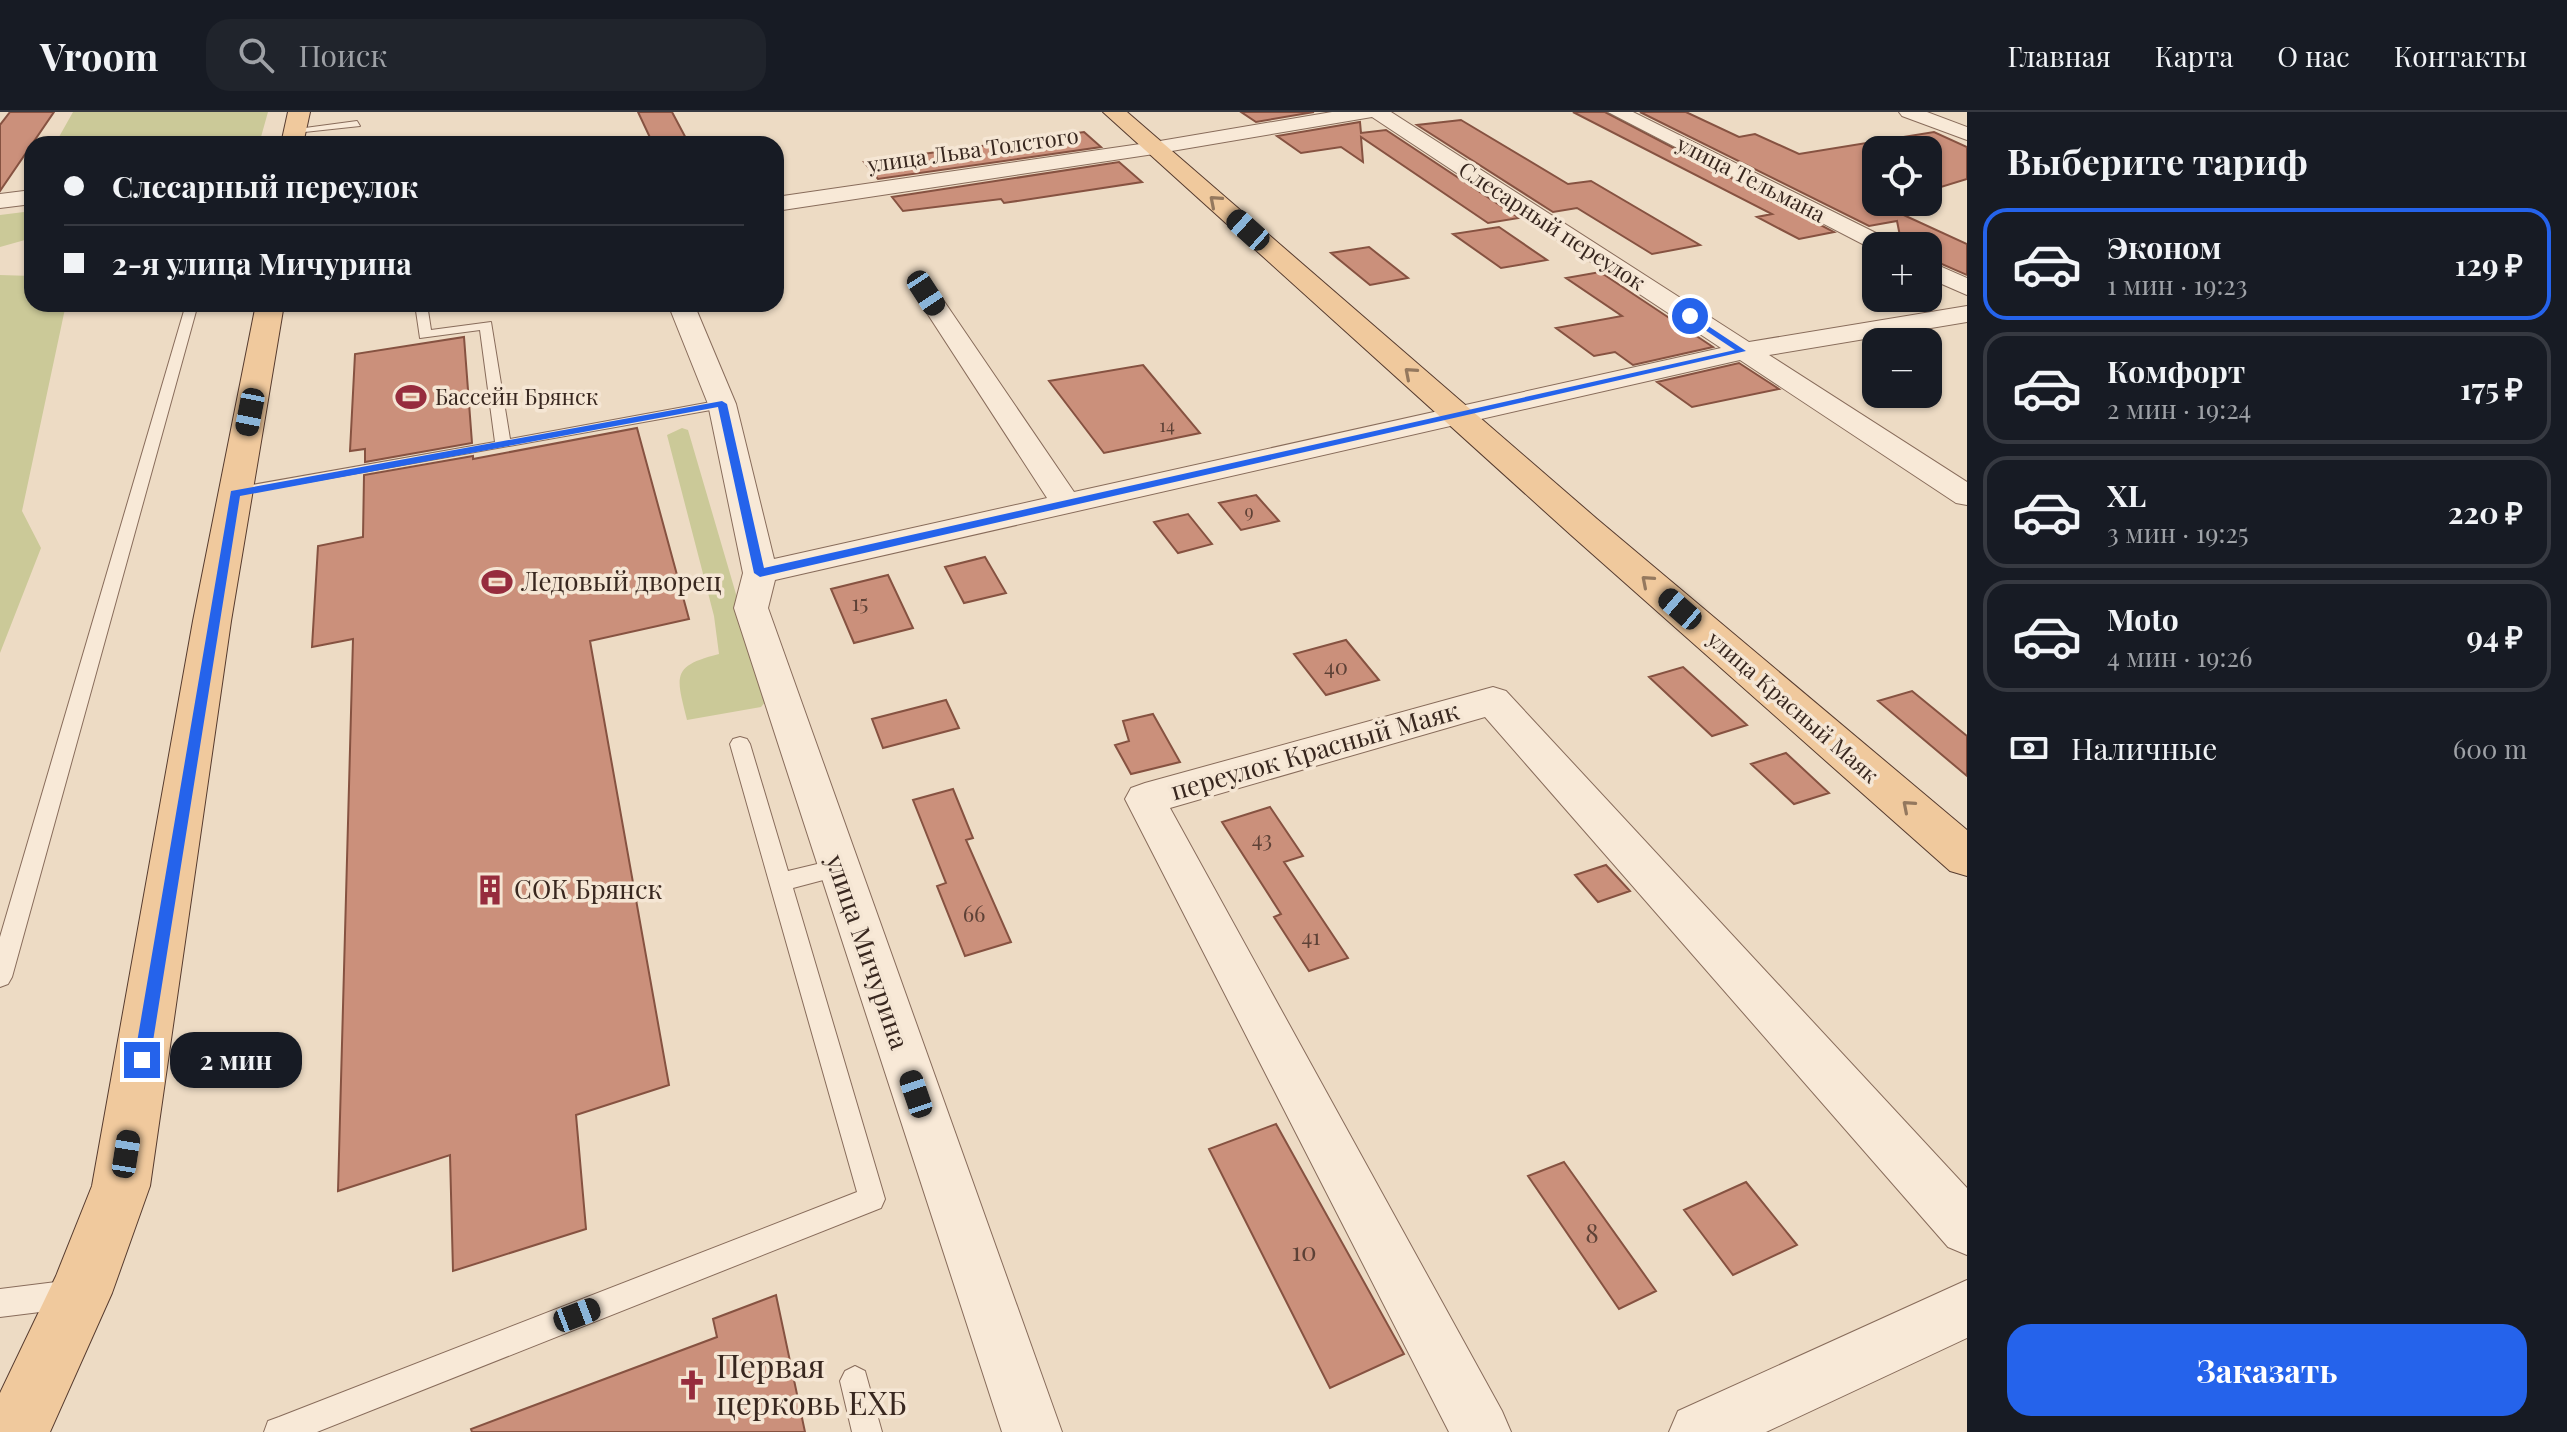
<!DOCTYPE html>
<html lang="ru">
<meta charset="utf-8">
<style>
:root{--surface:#171b24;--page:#20242c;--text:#f1f3f6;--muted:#9ea1a6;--line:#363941;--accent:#2563eb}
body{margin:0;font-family:"Playfair Display",serif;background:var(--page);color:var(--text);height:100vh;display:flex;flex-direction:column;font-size:30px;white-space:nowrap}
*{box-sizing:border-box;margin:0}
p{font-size:26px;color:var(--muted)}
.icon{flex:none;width:44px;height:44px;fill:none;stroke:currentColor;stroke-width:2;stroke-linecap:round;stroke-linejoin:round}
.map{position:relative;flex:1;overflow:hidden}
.drawer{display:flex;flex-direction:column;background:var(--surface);width:600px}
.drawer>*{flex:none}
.guide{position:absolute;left:24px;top:24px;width:760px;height:176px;border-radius:24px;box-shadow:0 2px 6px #0004;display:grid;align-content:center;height:176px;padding:0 40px;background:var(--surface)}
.fabs{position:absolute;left:1862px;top:24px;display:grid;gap:16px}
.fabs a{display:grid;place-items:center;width:80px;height:80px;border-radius:16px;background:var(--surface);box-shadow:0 2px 6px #0004;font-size:40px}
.end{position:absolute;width:36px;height:36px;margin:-18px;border:10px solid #2563eb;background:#fff;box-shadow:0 0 0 4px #fff}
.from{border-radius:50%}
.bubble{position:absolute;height:56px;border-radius:24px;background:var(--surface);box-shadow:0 2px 6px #0004;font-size:26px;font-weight:700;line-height:56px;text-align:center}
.car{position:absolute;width:24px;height:48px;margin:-24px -12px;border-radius:10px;box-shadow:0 0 6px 2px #0007;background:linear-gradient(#222 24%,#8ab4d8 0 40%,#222 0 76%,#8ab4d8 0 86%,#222 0)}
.guide b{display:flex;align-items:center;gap:28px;height:76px;font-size:30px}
.guide b+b{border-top:2px solid var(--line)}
.guide i{width:20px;height:20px;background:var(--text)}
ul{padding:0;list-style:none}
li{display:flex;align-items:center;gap:24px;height:112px;margin:0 16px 12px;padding:0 24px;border:4px solid var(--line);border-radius:24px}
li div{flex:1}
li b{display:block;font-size:30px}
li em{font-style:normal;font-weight:700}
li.on{border-color:var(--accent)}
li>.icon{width:72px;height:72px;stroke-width:1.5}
h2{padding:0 40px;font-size:36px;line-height:96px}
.pay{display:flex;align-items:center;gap:20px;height:88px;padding:0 40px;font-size:30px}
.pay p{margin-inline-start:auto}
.action{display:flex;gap:16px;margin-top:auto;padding:16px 40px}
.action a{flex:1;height:92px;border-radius:24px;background:var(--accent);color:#fff;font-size:32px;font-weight:700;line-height:92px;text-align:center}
header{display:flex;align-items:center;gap:48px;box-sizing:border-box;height:112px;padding:0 40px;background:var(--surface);border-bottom:2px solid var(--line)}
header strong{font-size:38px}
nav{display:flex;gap:44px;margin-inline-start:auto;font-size:28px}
.search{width:560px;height:72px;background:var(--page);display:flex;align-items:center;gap:20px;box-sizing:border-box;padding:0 28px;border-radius:24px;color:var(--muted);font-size:30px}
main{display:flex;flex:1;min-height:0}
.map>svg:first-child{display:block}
.green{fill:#cbc998}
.building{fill:#cb907b;stroke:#865241;stroke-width:2}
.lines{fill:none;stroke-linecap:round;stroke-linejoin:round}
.service-casing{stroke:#886c5b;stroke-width:2}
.minor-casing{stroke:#886c5b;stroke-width:2}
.primary-casing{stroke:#563b2f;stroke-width:2}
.service{fill:#f8e9d7;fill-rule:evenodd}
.minor{fill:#f8e9d7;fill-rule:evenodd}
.primary{fill:#f0c99d;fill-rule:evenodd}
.oneway{stroke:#94785e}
.route{fill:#2563eb}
.labels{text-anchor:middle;stroke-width:7;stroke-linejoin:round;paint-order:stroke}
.far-number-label{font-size:18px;fill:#5d4136}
.far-street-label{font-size:22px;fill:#38271f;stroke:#f5e6d4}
.far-poi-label{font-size:22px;fill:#38271f;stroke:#f5e6d4;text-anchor:start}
.number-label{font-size:22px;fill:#5d4136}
.poi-label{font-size:26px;fill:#38271f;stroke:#f5e6d4;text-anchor:start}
.street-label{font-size:26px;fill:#38271f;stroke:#f5e6d4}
.near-number-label{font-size:26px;fill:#5d4136}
.near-poi-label{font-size:32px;fill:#38271f;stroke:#f5e6d4;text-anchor:start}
</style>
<header>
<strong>Vroom</strong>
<div class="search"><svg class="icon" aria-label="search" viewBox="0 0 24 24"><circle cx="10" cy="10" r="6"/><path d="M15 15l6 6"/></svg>Поиск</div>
<nav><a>Главная</a><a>Карта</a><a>О нас</a><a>Контакты</a></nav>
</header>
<main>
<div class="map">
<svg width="1967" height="1320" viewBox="0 0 1967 1320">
<rect width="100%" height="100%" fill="#eddbc4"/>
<path class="green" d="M73 0H268L259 32H55Z
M32 99V126L0 135V103Z
M0 163 32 164V192H66L22 399 41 436 0 541Z
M682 316 688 318 767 588 761 595 687 608C676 564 671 554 719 542L714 504 667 323Z"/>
<path class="building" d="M10 0H54L0 79V13Z
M638 0H672L689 32H653Z
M1241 0H1314L1256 10Z
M1573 0H1605L1834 120 1799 127 1757 105 1772 102Z
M1640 0H1686L1739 25 1755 22 1799 42 1934 20 1967 35V67L1928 79V38H1876V90H1895L1884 94 1967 132V163L1928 146V134H1902L1897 109 1869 114Z
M1461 8 1568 72 1591 69 1700 133 1652 142 1577 96 1553 100 1417 13Z
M1360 10 1361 21 1386 18 1519 106 1488 111 1361 25 1363 50 1341 35 1301 41 1277 24Z
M1084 20 1101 35 878 67 864 50Z
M1119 50 1142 70 1004 91 1001 87 903 99 892 85Z
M1499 115 1547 148 1501 156 1453 122Z
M1369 135 1408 166 1370 173 1331 141Z
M1600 160 1713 235 1633 253 1615 240 1594 244 1556 216 1622 204 1566 166Z
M464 225 472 331 365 350V337L350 339 355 242Z
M1739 251 1779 277 1692 295 1657 270Z
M1143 253 1200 321 1104 341 1049 269Z
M637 316 689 507 590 529 669 973 576 1003 586 1117 453 1159 450 1043 338 1079 353 527 312 535 318 434 363 425 364 363 473 344V347Z
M1256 383 1279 409 1241 418 1219 391Z
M1188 402 1212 432 1178 441 1154 410Z
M985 445 1006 481 964 491 945 455Z
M888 463 913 516 854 531 831 477Z
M1346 528 1379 568 1326 583 1294 542Z
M1683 555 1747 613 1712 624 1649 565Z
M1912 579 1967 624V664L1878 589Z
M946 588 959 616 883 636 872 607Z
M1153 602 1180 650 1131 662 1115 633 1129 629 1123 609Z
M1786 641 1829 681 1794 692 1751 652Z
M953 677 973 726 966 728 1011 830 965 844 937 774 946 771 913 688Z
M1270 695 1303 744 1284 750 1348 846 1309 859 1274 805 1281 802 1222 710Z
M1606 753 1630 779 1598 790 1575 763Z
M1276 1012 1404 1242 1330 1276 1209 1037Z
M1564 1050 1656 1179 1619 1197 1528 1064Z
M1746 1070 1797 1133 1733 1163 1684 1098Z
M776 1183 805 1320H472L471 1317 717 1225 713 1207Z"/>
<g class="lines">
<g class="service-casing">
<path id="service" d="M357 9 360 14 295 21 290 18Z
M186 192H198L12 865 8 872 0 875V825Z
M415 192H427L431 218 491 210 510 327 722 288 729 292 722 296 229 384 227 381 235 376 495 330 480 218 420 226Z
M740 625 747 627 750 632 788 759 838 747 846 750 849 756 846 762 793 776 885 1087 881 1096 317 1320H264L268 1309 279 1305 857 1080 730 632 733 627Z
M72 1168 82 1172 86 1182 82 1192 72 1196 0 1205V1177Z
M855 1254 865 1259 882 1320H852L840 1269 845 1259Z"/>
</g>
<g class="minor-casing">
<path id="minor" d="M1332 0H1391L1749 230 1967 194V210L1769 243 1967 370V393L1956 391 1740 248 775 468 768 496 1062 1320H1002L734 496 743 461 708 292 668 192H694L736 292 774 447 1047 386 914 181 917 176H935L1074 380 1721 236 1372 5 1154 42 776 99V85L1154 30Z
M1608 0H1633L1892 129 1896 134H1876V139Z
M1899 0H1927L1967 15V28L1902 4Z
M32 78V92L0 96V82Z
M1928 149 1967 166V183L1928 166Z
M1493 575 1506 579 1967 1076V1143L1948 1135 1485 605 1170 696 1502 1299 1511 1320H1449L1125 687 1131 676 1145 671Z
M1967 1168V1226L1766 1320H1669L1678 1299Z"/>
</g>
<g class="primary-casing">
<path id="primary" d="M288 0H310L303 32H281Z
M1103 0H1127L1597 407 1967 718V764L1950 759 1571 423Z
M256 192H284L231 509 150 1074 112 1181 50 1320H0V1281L56 1164 92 1074 193 509Z"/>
</g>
<use href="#service" class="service"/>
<use href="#minor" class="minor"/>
<use href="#primary" class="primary"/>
</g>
<defs><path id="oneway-chevron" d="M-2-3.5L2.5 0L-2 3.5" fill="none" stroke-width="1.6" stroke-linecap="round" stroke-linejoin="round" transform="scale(2)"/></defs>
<g class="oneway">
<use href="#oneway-chevron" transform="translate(1215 89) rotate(-139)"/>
<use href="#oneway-chevron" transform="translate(1410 261) rotate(-139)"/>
<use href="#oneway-chevron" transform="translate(1647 469) rotate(-139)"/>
<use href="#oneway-chevron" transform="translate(1908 694) rotate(-139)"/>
</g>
<path class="route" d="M1690 202 1746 239 760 465 754 461 718 295 240 384 150 948 147 953H136L134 948 231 379 722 289 727 292 764 456 1735 238 1687 206Z"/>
<defs>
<g id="stadium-bare" transform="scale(2.4)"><path d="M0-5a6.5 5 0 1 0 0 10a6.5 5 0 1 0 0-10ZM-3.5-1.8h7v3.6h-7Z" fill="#962c3d" stroke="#f5e6d4" stroke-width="2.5" paint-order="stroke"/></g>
<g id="building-bare" transform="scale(2.4)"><path d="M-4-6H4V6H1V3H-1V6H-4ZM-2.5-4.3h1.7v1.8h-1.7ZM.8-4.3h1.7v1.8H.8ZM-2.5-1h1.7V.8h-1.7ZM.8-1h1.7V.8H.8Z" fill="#962c3d" stroke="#f5e6d4" stroke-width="2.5" paint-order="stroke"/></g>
<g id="church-bare" transform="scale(2.4)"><path d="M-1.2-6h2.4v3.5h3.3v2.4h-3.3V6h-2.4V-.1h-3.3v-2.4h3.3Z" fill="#962c3d" stroke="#f5e6d4" stroke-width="2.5" paint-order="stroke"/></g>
</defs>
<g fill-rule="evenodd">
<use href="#stadium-bare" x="411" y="285"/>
<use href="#stadium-bare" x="497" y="470"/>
<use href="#building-bare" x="490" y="778"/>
<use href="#church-bare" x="692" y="1273"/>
</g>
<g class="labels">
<g class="far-number-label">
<text x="1167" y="320">14</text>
<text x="1249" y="406">9</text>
</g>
<g class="far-street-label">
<text transform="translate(973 38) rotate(-8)" y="8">улица Льва Толстого</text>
<text transform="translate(1751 67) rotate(27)" y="8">улица Тельмана</text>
<text transform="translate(1552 114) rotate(33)" y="8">Слесарный переулок</text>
<text transform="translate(1793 595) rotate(41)" y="8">улица Красный Маяк</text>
</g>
<g class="far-poi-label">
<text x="435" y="293">Бассейн Брянск</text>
</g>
<g class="number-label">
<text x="860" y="499">15</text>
<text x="1336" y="563">40</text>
<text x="1262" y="735">43</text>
<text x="974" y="810">66</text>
<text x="1311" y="833">41</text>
</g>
<g class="poi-label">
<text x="521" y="479">Ледовый дворец</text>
<text x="514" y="787">СОК Брянск</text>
</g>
<g class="street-label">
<text transform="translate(1315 639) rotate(-16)" y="9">переулок Красный Маяк</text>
<text transform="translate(867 840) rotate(71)" y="9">улица Мичурина</text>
</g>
<g class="near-number-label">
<text x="1592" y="1131">8</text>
<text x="1304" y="1149">10</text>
</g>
<g class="near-poi-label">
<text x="716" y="1266">Первая<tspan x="716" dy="37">церковь ЕХБ</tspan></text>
</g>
</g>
</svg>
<div class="fabs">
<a><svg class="icon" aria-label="locate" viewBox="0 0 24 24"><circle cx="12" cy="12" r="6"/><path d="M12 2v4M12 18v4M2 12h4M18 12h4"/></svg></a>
<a>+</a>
<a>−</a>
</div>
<i class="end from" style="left:1690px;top:204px"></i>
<i class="end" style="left:142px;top:948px"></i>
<div class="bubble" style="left:170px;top:920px;width:132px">2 мин</div>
<i class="car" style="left:1248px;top:118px;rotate:312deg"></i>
<i class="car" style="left:926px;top:181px;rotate:147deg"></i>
<i class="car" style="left:250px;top:300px;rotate:191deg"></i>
<i class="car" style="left:1680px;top:497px;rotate:311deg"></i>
<i class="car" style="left:916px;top:982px;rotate:341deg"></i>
<i class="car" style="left:126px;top:1042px;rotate:9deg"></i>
<i class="car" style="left:577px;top:1203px;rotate:69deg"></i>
<div class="guide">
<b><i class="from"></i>Слесарный переулок</b>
<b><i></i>2-я улица Мичурина</b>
</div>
</div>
<section class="drawer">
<h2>Выберите тариф</h2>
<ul>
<li class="on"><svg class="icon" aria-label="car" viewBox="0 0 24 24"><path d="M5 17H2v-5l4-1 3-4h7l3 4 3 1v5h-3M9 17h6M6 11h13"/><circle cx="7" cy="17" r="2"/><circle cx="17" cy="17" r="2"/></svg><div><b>Эконом</b><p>1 мин · 19:23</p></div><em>129 ₽</em></li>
<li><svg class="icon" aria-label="car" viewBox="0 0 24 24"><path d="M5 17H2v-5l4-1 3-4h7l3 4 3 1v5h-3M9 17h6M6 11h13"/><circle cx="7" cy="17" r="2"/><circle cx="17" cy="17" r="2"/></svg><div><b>Комфорт</b><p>2 мин · 19:24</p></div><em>175 ₽</em></li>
<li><svg class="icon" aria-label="car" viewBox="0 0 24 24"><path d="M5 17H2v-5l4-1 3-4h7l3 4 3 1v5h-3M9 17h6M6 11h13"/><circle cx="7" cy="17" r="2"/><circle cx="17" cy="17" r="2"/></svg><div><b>XL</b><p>3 мин · 19:25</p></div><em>220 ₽</em></li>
<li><svg class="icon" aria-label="car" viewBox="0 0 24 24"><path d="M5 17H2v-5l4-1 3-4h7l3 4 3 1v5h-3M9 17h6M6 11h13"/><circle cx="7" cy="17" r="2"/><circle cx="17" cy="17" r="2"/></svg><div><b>Moto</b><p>4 мин · 19:26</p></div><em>94 ₽</em></li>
</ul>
<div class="pay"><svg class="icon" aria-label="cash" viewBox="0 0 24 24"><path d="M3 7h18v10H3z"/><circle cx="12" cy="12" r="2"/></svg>Наличные<p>600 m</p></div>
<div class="action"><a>Заказать</a></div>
</section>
</main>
